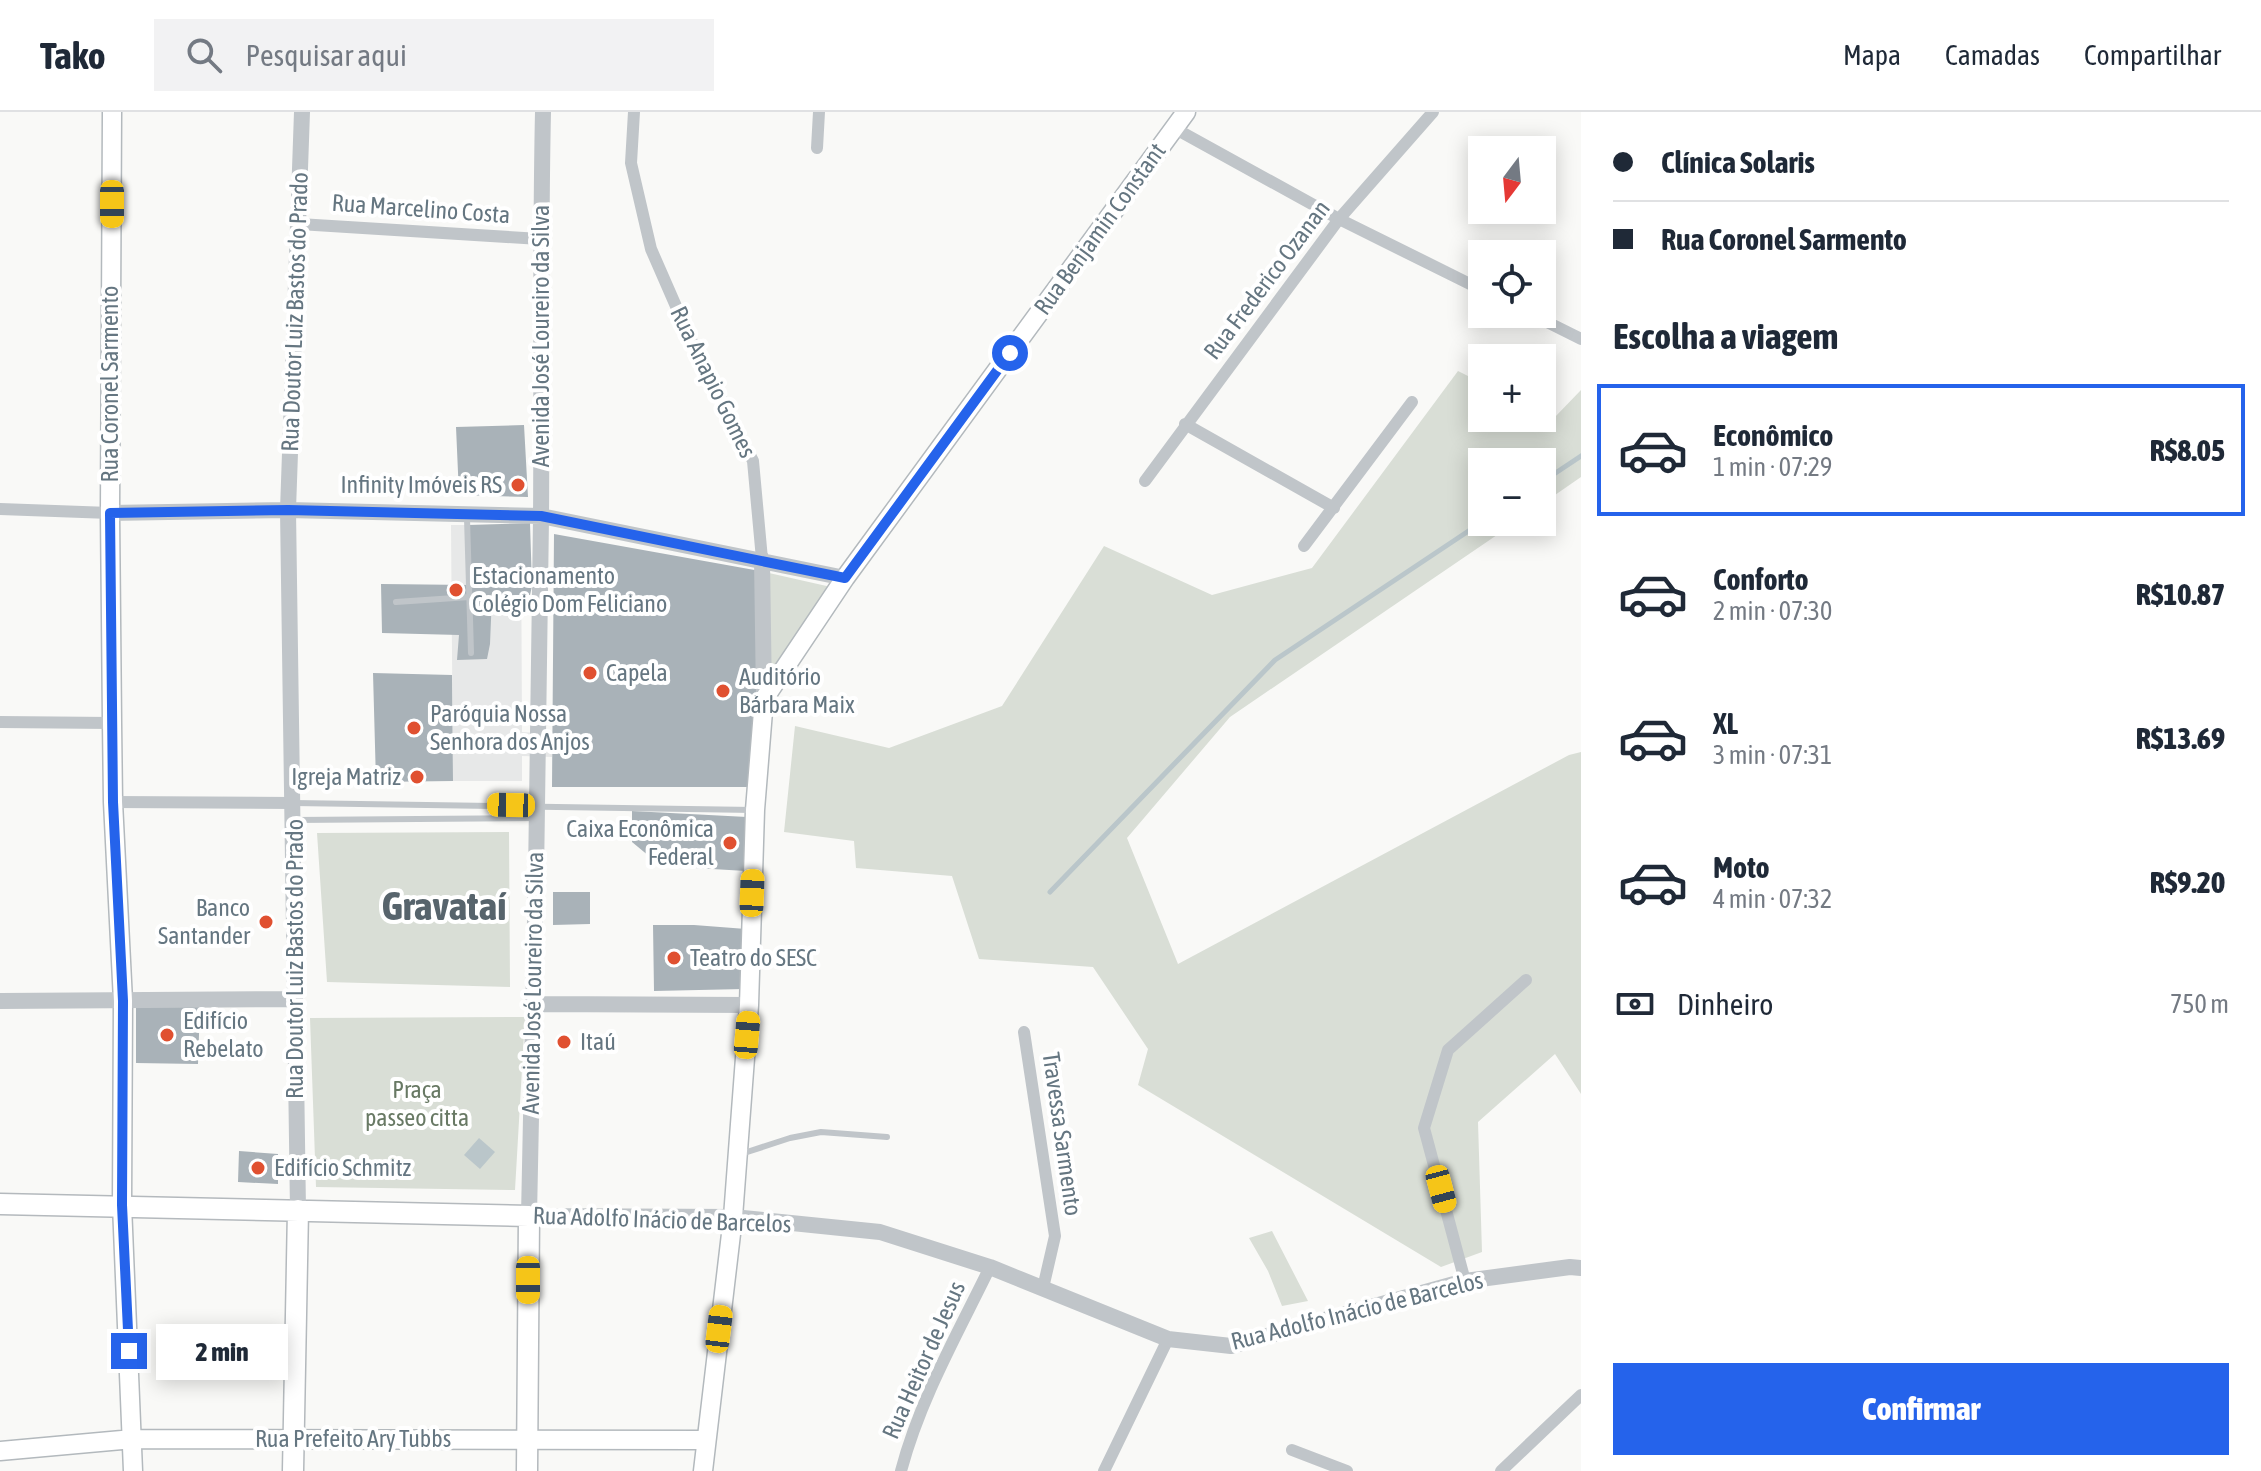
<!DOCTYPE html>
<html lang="pt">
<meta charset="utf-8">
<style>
:root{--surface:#fff;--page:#f2f2f3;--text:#1f2937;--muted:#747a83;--line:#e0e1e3;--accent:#2563eb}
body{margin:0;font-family:"Asap Condensed",sans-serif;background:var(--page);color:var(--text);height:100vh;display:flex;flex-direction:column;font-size:30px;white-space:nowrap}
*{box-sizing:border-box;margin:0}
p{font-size:26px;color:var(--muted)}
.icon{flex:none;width:44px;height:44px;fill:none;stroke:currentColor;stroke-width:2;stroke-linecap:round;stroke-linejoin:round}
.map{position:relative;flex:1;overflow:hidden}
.details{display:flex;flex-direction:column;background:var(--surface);width:680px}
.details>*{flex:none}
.guide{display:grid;align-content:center;height:176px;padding:0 32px;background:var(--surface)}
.needle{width:52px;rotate:196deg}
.fabs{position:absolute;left:1468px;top:24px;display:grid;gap:16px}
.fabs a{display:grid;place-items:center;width:88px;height:88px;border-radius:0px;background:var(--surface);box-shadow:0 4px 20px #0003;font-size:40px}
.end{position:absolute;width:36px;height:36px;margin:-18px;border:10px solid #2563eb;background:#fff;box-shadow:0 0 0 4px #fff}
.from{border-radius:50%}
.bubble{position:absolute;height:56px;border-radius:0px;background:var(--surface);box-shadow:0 4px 20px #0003;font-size:26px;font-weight:800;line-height:56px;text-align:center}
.car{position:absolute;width:24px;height:48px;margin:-24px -12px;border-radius:10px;box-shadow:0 0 6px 2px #0007;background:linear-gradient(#f5c518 24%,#345 0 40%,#f5c518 0 76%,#345 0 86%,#f5c518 0)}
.guide b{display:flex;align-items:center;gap:28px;height:76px;font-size:30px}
.guide b+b{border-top:2px solid var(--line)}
.guide i{width:20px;height:20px;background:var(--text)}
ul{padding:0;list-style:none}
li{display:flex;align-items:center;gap:24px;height:132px;margin:0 16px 12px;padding:0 16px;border:4px solid transparent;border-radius:0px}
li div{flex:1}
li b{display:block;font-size:30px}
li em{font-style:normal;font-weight:800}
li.selected{border-color:var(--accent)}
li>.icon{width:72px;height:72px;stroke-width:1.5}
h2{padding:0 32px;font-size:36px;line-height:96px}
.pay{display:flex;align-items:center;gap:20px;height:88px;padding:0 32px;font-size:30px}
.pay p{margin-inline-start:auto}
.button{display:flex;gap:16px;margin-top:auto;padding:16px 32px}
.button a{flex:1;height:92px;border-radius:0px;background:var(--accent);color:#fff;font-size:32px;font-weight:800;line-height:92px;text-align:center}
header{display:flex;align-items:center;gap:48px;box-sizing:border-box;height:112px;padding:0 40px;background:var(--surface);border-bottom:2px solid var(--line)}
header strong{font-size:38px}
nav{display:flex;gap:44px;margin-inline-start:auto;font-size:28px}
.search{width:560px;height:72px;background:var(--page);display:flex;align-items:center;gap:20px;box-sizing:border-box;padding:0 28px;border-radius:0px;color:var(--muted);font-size:30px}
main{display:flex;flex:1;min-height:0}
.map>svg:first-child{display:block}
.built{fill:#e7e8e8}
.green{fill:#d9ded6}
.water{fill:#bac6ca}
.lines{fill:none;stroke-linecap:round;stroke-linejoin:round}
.stream{stroke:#bac6ca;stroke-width:5}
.building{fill:#a9b2b8}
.secondary-casing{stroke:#b3b9bd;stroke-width:21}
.primary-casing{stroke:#b4b9bd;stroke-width:23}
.service{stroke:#c0c5c9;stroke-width:6}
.minor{stroke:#c0c5c9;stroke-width:12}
.tertiary{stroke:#c0c5c9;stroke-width:16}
.secondary{stroke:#fff;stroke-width:18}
.primary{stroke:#fff;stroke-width:20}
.route{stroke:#2563eb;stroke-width:10}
.poi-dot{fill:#e05030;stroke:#fff;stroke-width:3}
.labels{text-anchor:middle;stroke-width:8;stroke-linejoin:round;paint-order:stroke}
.street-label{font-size:24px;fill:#657681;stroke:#fff}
.poi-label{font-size:24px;fill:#657681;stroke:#fff;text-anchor:start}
.park-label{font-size:24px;fill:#687964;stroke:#fff}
.town-label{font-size:40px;font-weight:bold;fill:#57646c;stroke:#fff}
</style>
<header>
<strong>Tako</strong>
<div class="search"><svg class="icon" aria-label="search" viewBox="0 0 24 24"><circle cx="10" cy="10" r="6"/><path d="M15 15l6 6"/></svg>Pesquisar aqui</div>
<nav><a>Mapa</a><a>Camadas</a><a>Compartilhar</a></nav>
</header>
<main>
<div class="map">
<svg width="1581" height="1359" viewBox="0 0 1581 1359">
<rect width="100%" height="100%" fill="#f9f9f7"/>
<path class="built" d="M451 413H521L522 620 552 622V645L522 644V669H453Z"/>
<path class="green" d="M1458 259 1482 271V306H1542V301L1554 306 1581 278V365L1542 392V350H1482V410H1516L1230 605 1127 726 1178 852 1569 643 1581 640V982L1555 942 1478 1010 1482 1140 1441 1155 1138 973 1148 937 1093 855 979 847 952 764 856 756 854 729 784 720 795 614 889 636 1002 594 1104 434 1212 483 1312 456Z
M769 461 831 475 771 564Z
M509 720 510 875 327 870 317 721Z
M525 905 515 1078 316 1075 310 906Z
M1272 1119 1308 1189 1282 1194 1268 1159 1249 1126Z"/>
<path class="water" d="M479 1026 495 1040 480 1057 464 1043Z"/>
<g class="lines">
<path class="stream" d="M1542 370 1581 344
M1050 780 1275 548 1482 410"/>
</g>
<path class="building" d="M524 313 528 385 459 383 456 315Z
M530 411 532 474 530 483H492L490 532 487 547 457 548 459 523 382 521 381 472 469 473 468 413Z
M554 422 760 459 753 675H552Z
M373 561 452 563 453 669 376 670Z
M632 699 747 705 746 759 661 754 632 730Z
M553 780H590V812L553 813Z
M653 813H694L746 817 744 877 654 879Z
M136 894H200L198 952 136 951Z
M239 1039 278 1042V1072L238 1070Z"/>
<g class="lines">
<g class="secondary-casing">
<path id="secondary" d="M112 0 110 401 112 611 113 690 123 889 122 1093 133 1359
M0 1339 133 1327 706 1328
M703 1359 733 1105 749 893 755 698 764 587 845 466 1186 0"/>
</g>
<g class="primary-casing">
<path id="primary" d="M0 1092 529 1104 527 1359
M293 1359 298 1098"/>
</g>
<path class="service" d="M467 406 471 541
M396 490 469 485
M293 691 754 698
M295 708 536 706
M741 1042 790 1026 821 1020 887 1025"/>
<path class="minor" d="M634 0 631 51 651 137 689 224 753 349 762 447
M1174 16 1339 107 1482 178
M817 36 819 0
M299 112 540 127
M1531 202 1581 227
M1185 312 1334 396
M1145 369 1339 107 1433 0
M0 397 110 401
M1304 434 1412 290
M0 610 112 611
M113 690 293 691
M1024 920 1055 1124 1043 1176
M1465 1169 1424 1016 1448 938 1526 868
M1292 1338 1347 1359
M901 1359C920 1287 958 1221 990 1155
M1104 1359 1168 1227
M1501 1359 1581 1283"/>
<path class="tertiary" d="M543 0C540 135 542 271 541 406 538 639 535 871 529 1104L733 1105 880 1120 990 1155 1168 1227 1231 1234 1465 1169 1570 1155 1581 1156
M110 401 288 398 541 404 845 466
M762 447 764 587
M0 889 294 887
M534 892 749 893
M298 1098 288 398 302 0"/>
<use href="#secondary" class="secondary"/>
<use href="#primary" class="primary"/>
</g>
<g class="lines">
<path class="route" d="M129 1239 122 1093 123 889 113 690 110 401 288 398 541 404 845 466 1010 241"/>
</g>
<g class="poi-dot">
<circle cx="518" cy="373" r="8"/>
<circle cx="456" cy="478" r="8"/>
<circle cx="590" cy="561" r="8"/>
<circle cx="723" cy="579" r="8"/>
<circle cx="414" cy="616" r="8"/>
<circle cx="417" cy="665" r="8"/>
<circle cx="730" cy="731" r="8"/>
<circle cx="266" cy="810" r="8"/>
<circle cx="674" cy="846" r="8"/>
<circle cx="167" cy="923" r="8"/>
<circle cx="564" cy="930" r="8"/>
<circle cx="258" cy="1056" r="8"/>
</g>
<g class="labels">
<g class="street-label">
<text transform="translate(421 97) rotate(4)" y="8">Rua Marcelino Costa</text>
<text transform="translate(1100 117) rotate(-54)" y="8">Rua Benjamin Constant</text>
<text transform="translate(1267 168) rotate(-53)" y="8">Rua Frederico Ozanan</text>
<text transform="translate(295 200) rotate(-88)" y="8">Rua Doutor Luiz Bastos do Prado</text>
<text transform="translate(541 224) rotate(-90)" y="8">Avenida José Loureiro da Silva</text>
<text transform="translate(713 270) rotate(64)" y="8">Rua Anapio Gomes</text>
<text transform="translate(110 272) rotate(-90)" y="8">Rua Coronel Sarmento</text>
<text transform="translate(295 847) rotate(-90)" y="8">Rua Doutor Luiz Bastos do Prado</text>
<text transform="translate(533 871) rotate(-89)" y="8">Avenida José Loureiro da Silva</text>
<text transform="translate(1062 1022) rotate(82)" y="8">Travessa Sarmento</text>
<text transform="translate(662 1108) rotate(2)" y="8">Rua Adolfo Inácio de Barcelos</text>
<text transform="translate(1357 1199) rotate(-14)" y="8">Rua Adolfo Inácio de Barcelos</text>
<text transform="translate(924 1248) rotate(-66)" y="8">Rua Heitor de Jesus</text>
<text x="353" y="1335">Rua Prefeito Ary Tubbs</text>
</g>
<g class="poi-label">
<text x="502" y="381" text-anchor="end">Infinity Imóveis RS</text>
<text x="472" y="472">Estacionamento<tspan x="472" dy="28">Colégio Dom Feliciano</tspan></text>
<text x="606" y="569">Capela</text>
<text x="739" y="573">Auditório<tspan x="739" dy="28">Bárbara Maix</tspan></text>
<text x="430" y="610">Paróquia Nossa<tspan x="430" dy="28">Senhora dos Anjos</tspan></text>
<text x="401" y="673" text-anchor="end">Igreja Matriz</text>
<text x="714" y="725" text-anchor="end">Caixa Econômica<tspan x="714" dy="28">Federal</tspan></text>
<text x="250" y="804" text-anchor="end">Banco<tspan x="250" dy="28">Santander</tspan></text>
<text x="690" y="854">Teatro do SESC</text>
<text x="183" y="917">Edifício<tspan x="183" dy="28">Rebelato</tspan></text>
<text x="580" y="938">Itaú</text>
<text x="274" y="1064">Edifício Schmitz</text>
</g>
<g class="park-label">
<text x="417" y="986">Praça<tspan x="417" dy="28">passeo citta</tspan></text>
</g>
<g class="town-label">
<text x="444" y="808">Gravataí</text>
</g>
</g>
</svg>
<div class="fabs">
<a><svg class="needle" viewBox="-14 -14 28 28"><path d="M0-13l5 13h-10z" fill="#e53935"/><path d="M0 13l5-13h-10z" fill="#747a83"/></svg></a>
<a><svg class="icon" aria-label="locate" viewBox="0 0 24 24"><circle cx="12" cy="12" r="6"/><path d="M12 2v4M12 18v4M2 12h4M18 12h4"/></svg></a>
<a>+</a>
<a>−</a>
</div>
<i class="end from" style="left:1010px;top:241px"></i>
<i class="end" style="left:129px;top:1239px"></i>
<div class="bubble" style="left:156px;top:1212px;width:132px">2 min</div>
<i class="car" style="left:112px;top:92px;rotate:180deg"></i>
<i class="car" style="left:511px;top:693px;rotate:271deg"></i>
<i class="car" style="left:752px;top:781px;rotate:2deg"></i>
<i class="car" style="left:747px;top:923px;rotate:5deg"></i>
<i class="car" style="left:1441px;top:1077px;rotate:165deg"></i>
<i class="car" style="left:528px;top:1168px;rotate:180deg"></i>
<i class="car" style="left:719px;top:1217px;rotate:7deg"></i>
</div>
<section class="details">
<div class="guide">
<b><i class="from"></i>Clínica Solaris</b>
<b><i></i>Rua Coronel Sarmento</b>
</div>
<h2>Escolha a viagem</h2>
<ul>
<li class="selected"><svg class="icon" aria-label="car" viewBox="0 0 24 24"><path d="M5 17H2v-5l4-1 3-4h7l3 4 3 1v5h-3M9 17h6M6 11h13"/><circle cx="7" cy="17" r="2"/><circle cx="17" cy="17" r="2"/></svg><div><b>Econômico</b><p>1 min · 07:29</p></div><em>R$8.05</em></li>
<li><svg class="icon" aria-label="car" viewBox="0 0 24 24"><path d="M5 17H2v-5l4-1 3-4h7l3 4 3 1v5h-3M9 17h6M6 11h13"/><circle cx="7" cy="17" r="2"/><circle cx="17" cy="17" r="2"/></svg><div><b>Conforto</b><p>2 min · 07:30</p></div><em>R$10.87</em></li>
<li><svg class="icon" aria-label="car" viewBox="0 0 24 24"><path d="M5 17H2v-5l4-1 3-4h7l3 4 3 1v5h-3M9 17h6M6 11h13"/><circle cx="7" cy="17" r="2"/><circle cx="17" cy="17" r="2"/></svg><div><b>XL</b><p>3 min · 07:31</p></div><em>R$13.69</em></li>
<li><svg class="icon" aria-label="car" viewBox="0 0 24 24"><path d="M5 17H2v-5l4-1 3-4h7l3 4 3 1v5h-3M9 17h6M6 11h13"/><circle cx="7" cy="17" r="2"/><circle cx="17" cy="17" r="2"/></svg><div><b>Moto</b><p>4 min · 07:32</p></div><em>R$9.20</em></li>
</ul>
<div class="pay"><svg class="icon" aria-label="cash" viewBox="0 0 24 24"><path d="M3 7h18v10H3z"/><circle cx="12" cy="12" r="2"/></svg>Dinheiro<p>750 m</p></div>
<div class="button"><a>Confirmar</a></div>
</section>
</main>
